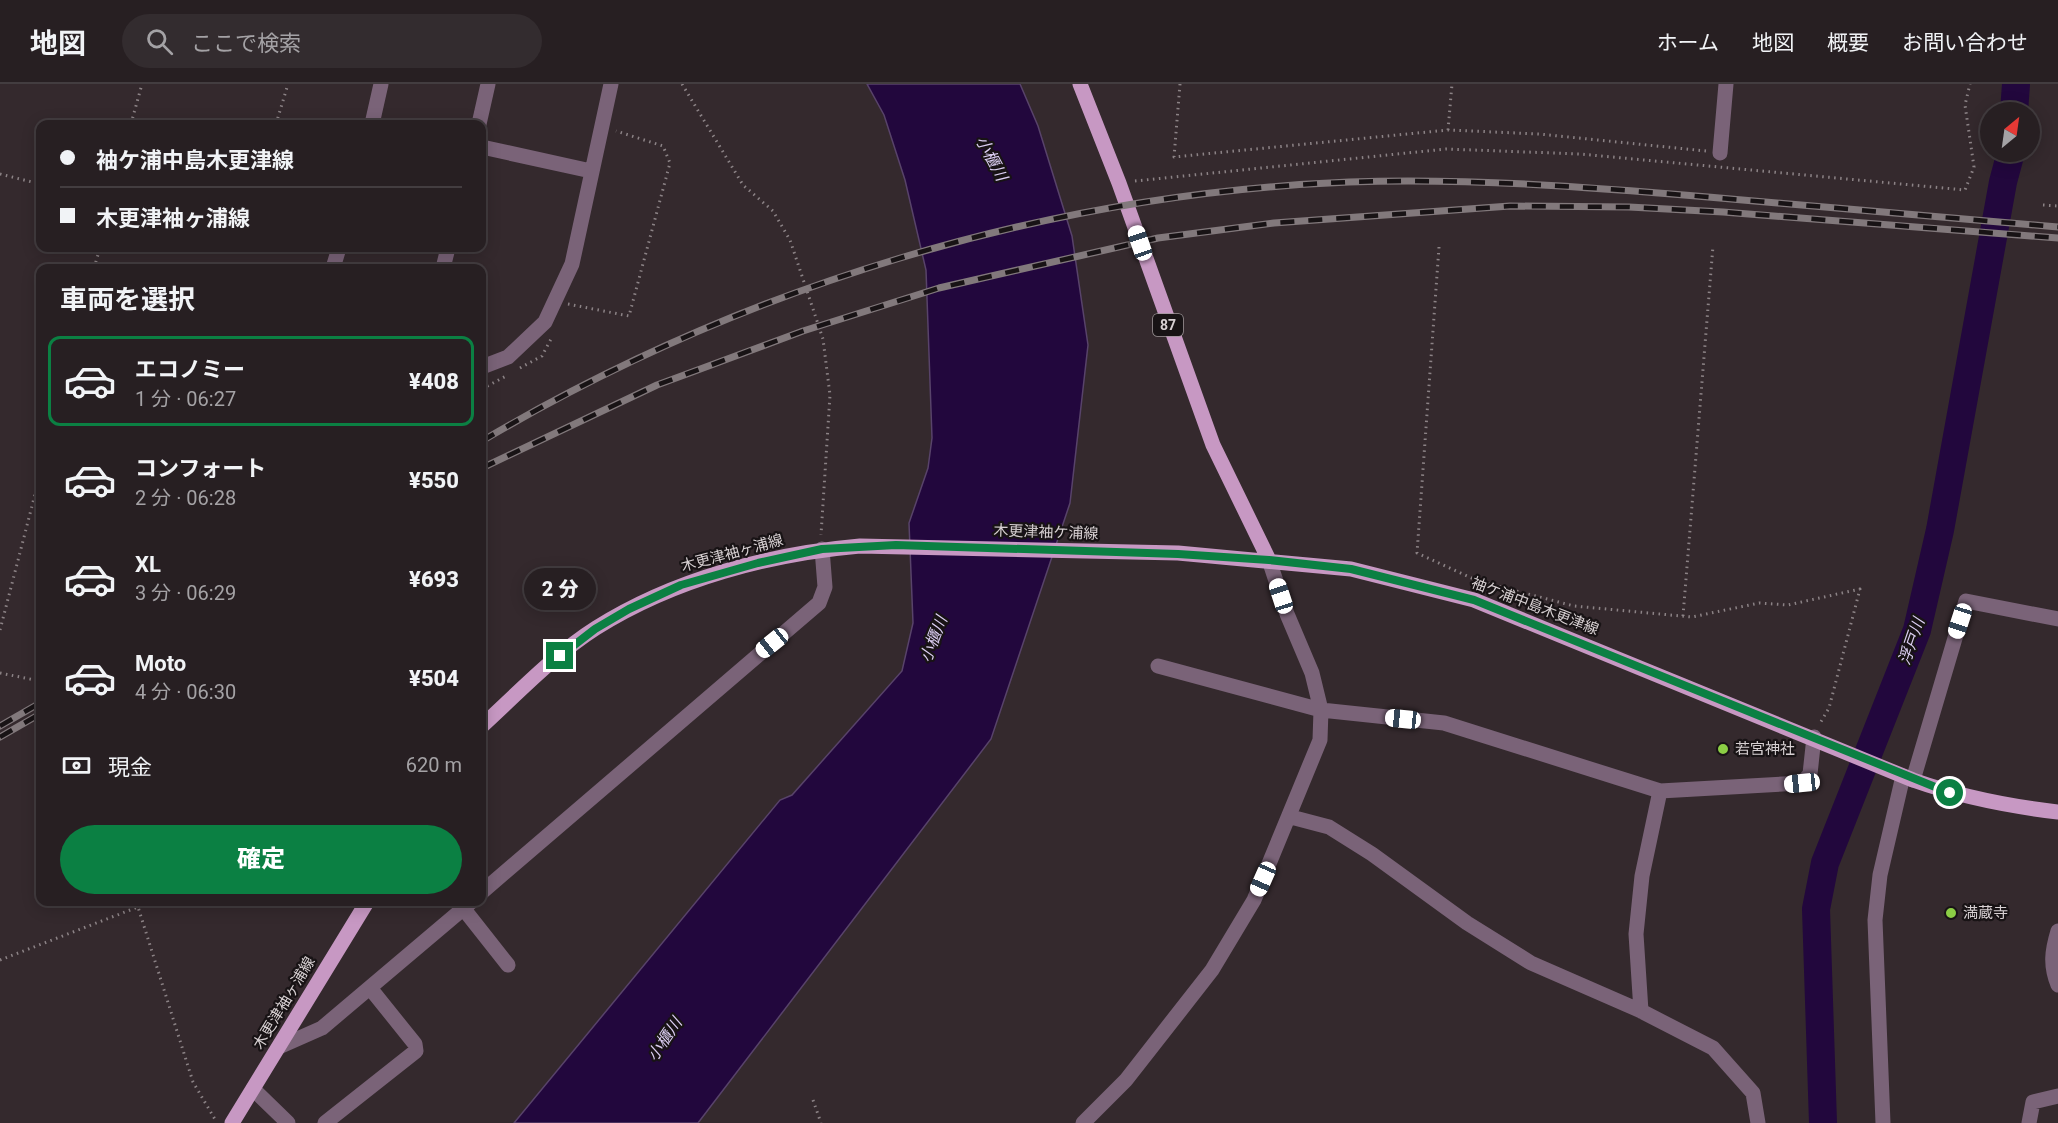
<!DOCTYPE html>
<html lang="ja">
<meta charset="utf-8">
<style>
:root{--surface:#271f22;--page:#332c2f;--text:#f1f3f6;--muted:#a4a2a5;--line:#433d40;--accent:#0b8043}
body{margin:0;font-family:Roboto,"Noto Sans JP",sans-serif;background:var(--page);color:var(--text);height:100vh;display:flex;flex-direction:column;font-size:22px;white-space:nowrap}
*{box-sizing:border-box;margin:0}
p{font-size:20px;color:var(--muted)}
.icon{flex:none;width:33px;height:33px;fill:none;stroke:currentColor;stroke-width:2;stroke-linecap:round;stroke-linejoin:round}
.map{position:relative;flex:1;overflow:hidden}
.details{position:absolute;left:36px;top:180px;width:450px;height:642px;display:flex;flex-direction:column;background:var(--surface);border-radius:12px;box-shadow:0 3px 15px #0003,0 0 0 2px var(--line)}
.details>*{flex:none}
.banner{position:absolute;left:36px;top:36px;width:450px;height:132px;border-radius:12px;box-shadow:0 3px 15px #0003,0 0 0 2px var(--line);display:grid;align-content:center;height:132px;padding:0 24px;background:var(--surface)}
.needle{width:39px;rotate:29deg}
.fabs{position:absolute;left:1980px;top:18px;display:grid;gap:12px}
.fabs a{display:grid;place-items:center;width:60px;height:60px;border-radius:50%;background:var(--surface);box-shadow:0 3px 15px #0003,0 0 0 2px var(--line);font-size:30px}
.end{position:absolute;width:27px;height:27px;margin:-14px;border:8px solid #0b8043;background:#fff;box-shadow:0 0 0 3px #fff}
.from{border-radius:50%}
.bubble{position:absolute;height:42px;border-radius:21px;background:var(--surface);box-shadow:0 3px 15px #0003,0 0 0 2px var(--line);font-size:20px;font-weight:800;line-height:42px;text-align:center}
.car{position:absolute;width:18px;height:36px;margin:-18px -9px;border-radius:8px;box-shadow:0 0 4px 2px #0007;background:linear-gradient(#fff 24%,#345 0 40%,#fff 0 76%,#345 0 86%,#fff 0)}
.banner b{display:flex;align-items:center;gap:21px;height:57px;font-size:22px}
.banner b+b{border-top:2px solid var(--line)}
.banner i{width:15px;height:15px;background:var(--text)}
ul{padding:0;list-style:none}
li{display:flex;align-items:center;gap:18px;height:90px;margin:0 12px 9px;padding:0 12px;border:3px solid transparent;border-radius:12px}
li div{flex:1}
li b{display:block;font-size:22px}
li em{font-style:normal;font-weight:800}
li.current{border-color:var(--accent)}
li>.icon{width:54px;height:54px;stroke-width:1.5}
h2{padding:0 24px;font-size:27px;line-height:72px}
.pay{display:flex;align-items:center;gap:15px;height:66px;padding:0 24px;font-size:22px}
.pay p{margin-inline-start:auto}
.action{display:flex;gap:12px;margin-top:auto;padding:12px 24px}
.action a{flex:1;height:69px;border-radius:36px;background:var(--accent);color:#fff;font-size:24px;font-weight:800;line-height:69px;text-align:center}
header{display:flex;align-items:center;gap:36px;box-sizing:border-box;height:84px;padding:0 30px;background:var(--surface);border-bottom:2px solid var(--line)}
header strong{font-size:28px}
nav{display:flex;gap:33px;margin-inline-start:auto;font-size:21px}
.search{width:420px;height:54px;background:var(--page);display:flex;align-items:center;gap:15px;box-sizing:border-box;padding:0 21px;border-radius:33px;color:var(--muted);font-size:22px}
.map>svg:first-child{display:block}
.water{fill:#22073d;stroke:#58436a;stroke-width:1.5}
.lines{fill:none;stroke-linecap:round;stroke-linejoin:round}
.river{stroke:#22073d;stroke-width:28}
.path{stroke:#8c8386;stroke-width:3;stroke-dasharray:1.5 4.5;stroke-linecap:butt}
.minor{stroke:#7a6378;stroke-width:15}
.major{stroke:#c798c3;stroke-width:15}
.rail-casing{stroke:#82797c;stroke-width:7}
.rail{stroke:#181315;stroke-width:4.5;stroke-dasharray:14;stroke-linecap:butt}
.route{stroke:#0b8043;stroke-width:8}
.poi-dot{fill:#8cce45;stroke:#181315;stroke-width:2}
.labels{text-anchor:middle;stroke-width:4.5;stroke-linejoin:round;paint-order:stroke}
.shield{fill:#181315;stroke:#9e9799;stroke-width:1.5}
.shield-label{font-size:14px;font-weight:bold;fill:#d7d0d2}
.street-label{font-size:15px;fill:#d7d0d2;stroke:#181315}
.poi-label{font-size:15px;fill:#d7d0d2;stroke:#181315;text-anchor:start}
.water-label{font-size:16px;font-style:italic;fill:#dbcef2;stroke:#181315}
</style>
<header>
<strong>地図</strong>
<div class="search"><svg class="icon" aria-label="search" viewBox="0 0 24 24"><circle cx="10" cy="10" r="6"/><path d="M15 15l6 6"/></svg>ここで検索</div>
<nav><a>ホーム</a><a>地図</a><a>概要</a><a>お問い合わせ</a></nav>
</header>
<div class="map">
<svg width="2058" height="1039" viewBox="0 0 2058 1039">
<rect width="100%" height="100%" fill="#34292d"/>
<path class="water" d="M867 0H1020L1038 42 1072 152 1088 261 1070 419 991 655 698 1039H514L780 716 792 711 902 587 913 539 909 439 928 384 932 354 926 186 905 96 884 31Z"/>
<g class="lines">
<path class="river" d="M2014 28 2016 0
M1823 1039 1816 825 1825 779 1917 546 1940 446 2003 98 2011 68"/>
<path class="path" d="M682 0 743 101 773 127 790 156 823 255 830 311 821 451
M1180 0 1174 73 1448 46 1539 50 1706 67
M131 40 142 0
M276 40 288 0
M1448 46 1452 0
M0 90 40 100
M1135 97 1446 65 1580 70 1965 106 1974 83 1965 21 1970 0
M2043 121 2058 122
M1439 163 1417 469 1478 497 1574 522 1692 533 1759 519 1788 521 1860 505 1829 624 1819 641
M94 184 100 164
M568 220 629 232 670 79 663 62 616 47
M520 284 542 272 551 255
M482 305 506 292
M1683 532 1713 162
M0 546 40 391
M0 589 40 597
M0 876 138 823 193 998 216 1037
M813 1016 821 1039"/>
<path class="minor" d="M372 40 381 0
M479 40 488 0
M482 63 591 87
M1720 69 1726 0
M333 184 339 164
M443 184 448 164
M482 283 508 273 545 238 572 180 611 0
M1158 582 1321 626 1444 639 1660 707 1802 699 1810 690 1814 653
M1913 696 1966 517 2058 535
M1291 733 1329 743 1372 770 1467 839 1531 879 1641 927 1713 964 1753 1009 1758 1039
M482 808 819 519 825 503 822 465
M463 824 508 881
M2058 847C2052 867 2050 881 2058 901
M1641 927 1636 850 1642 792 1660 707
M279 963 322 944 471 818
M253 1005 288 1039
M325 1039 416 967 415 960 370 904
M1083 1039 1126 996 1212 886 1254 816 1320 656 1321 626 1312 589 1287 530 1269 476
M1883 1039 1875 836 1880 791 1903 692
M2029 1039 2033 1018 2058 1012"/>
<path class="major" d="M1080 0 1119 99 1213 361 1269 476
M482 642C518 609 555 570 596 544 674 495 769 470 860 462L1178 469 1351 485 1474 516 1913 696C1961 713 2007 722 2058 728
M232 1039 367 818"/>
<g class="rail-casing">
<path id="rail" d="M482 357C743 203 1045 110 1349 98 1469 94 1589 103 1708 113 1825 123 1941 133 2058 143
M482 384 657 301 803 247 939 204 1158 154 1274 139 1510 122 1629 123 1723 128 2058 154
M0 642 40 619
M0 653 40 630"/>
</g>
<use href="#rail" class="rail"/>
</g>
<g class="lines">
<path class="route" d="M560 572 595 545 629 525 681 501 758 479 822 465 896 461 1178 470 1269 476 1351 485 1474 516 1950 709"/>
</g>
<g class="poi-dot">
<circle cx="1723" cy="665" r="6"/>
<circle cx="1951" cy="829" r="6"/>
</g>
<g class="labels">
<rect class="shield" x="1153" y="230" width="30" height="22" rx="4.5"/>
<g class="shield-label">
<text x="1168" y="246">87</text>
</g>
<g class="street-label">
<text transform="translate(1046 448) rotate(2)" y="5">木更津袖ケ浦線</text>
<text transform="translate(732 469) rotate(-15)" y="5">木更津袖ヶ浦線</text>
<text transform="translate(1535 522) rotate(21)" y="5">袖ケ浦中島木更津線</text>
<text transform="translate(284 919) rotate(-59)" y="5">木更津袖ヶ浦線</text>
</g>
<g class="poi-label">
<text x="1735" y="670">若宮神社</text>
<text x="1963" y="834">満蔵寺</text>
</g>
<g class="water-label">
<text transform="translate(992 74) rotate(62)" y="6">小櫃川</text>
<text transform="translate(933 555) rotate(-69)" y="6">小櫃川</text>
<text transform="translate(1911 557) rotate(-71)" y="6">浮戸川</text>
<text transform="translate(664 955) rotate(-56)" y="6">小櫃川</text>
</g>
</g>
</svg>
<div class="fabs">
<a><svg class="needle" viewBox="-14 -14 28 28"><path d="M0-13l5 13h-10z" fill="#e53935"/><path d="M0 13l5-13h-10z" fill="#a4a2a5"/></svg></a>
</div>
<i class="end from" style="left:1950px;top:709px"></i>
<i class="end" style="left:560px;top:572px"></i>
<div class="bubble" style="left:524px;top:484px;width:72px">2 分</div>
<i class="car" style="left:1140px;top:159px;rotate:341deg"></i>
<i class="car" style="left:1281px;top:512px;rotate:342deg"></i>
<i class="car" style="left:1960px;top:537px;rotate:198deg"></i>
<i class="car" style="left:772px;top:559px;rotate:231deg"></i>
<i class="car" style="left:1403px;top:635px;rotate:276deg"></i>
<i class="car" style="left:1802px;top:699px;rotate:264deg"></i>
<i class="car" style="left:1263px;top:795px;rotate:204deg"></i>
<div class="banner">
<b><i class="from"></i>袖ケ浦中島木更津線</b>
<b><i></i>木更津袖ヶ浦線</b>
</div>
<section class="details">
<h2>車両を選択</h2>
<ul>
<li class="current"><svg class="icon" aria-label="car" viewBox="0 0 24 24"><path d="M5 17H2v-5l4-1 3-4h7l3 4 3 1v5h-3M9 17h6M6 11h13"/><circle cx="7" cy="17" r="2"/><circle cx="17" cy="17" r="2"/></svg><div><b>エコノミー</b><p>1 分 · 06:27</p></div><em>¥408</em></li>
<li><svg class="icon" aria-label="car" viewBox="0 0 24 24"><path d="M5 17H2v-5l4-1 3-4h7l3 4 3 1v5h-3M9 17h6M6 11h13"/><circle cx="7" cy="17" r="2"/><circle cx="17" cy="17" r="2"/></svg><div><b>コンフォート</b><p>2 分 · 06:28</p></div><em>¥550</em></li>
<li><svg class="icon" aria-label="car" viewBox="0 0 24 24"><path d="M5 17H2v-5l4-1 3-4h7l3 4 3 1v5h-3M9 17h6M6 11h13"/><circle cx="7" cy="17" r="2"/><circle cx="17" cy="17" r="2"/></svg><div><b>XL</b><p>3 分 · 06:29</p></div><em>¥693</em></li>
<li><svg class="icon" aria-label="car" viewBox="0 0 24 24"><path d="M5 17H2v-5l4-1 3-4h7l3 4 3 1v5h-3M9 17h6M6 11h13"/><circle cx="7" cy="17" r="2"/><circle cx="17" cy="17" r="2"/></svg><div><b>Moto</b><p>4 分 · 06:30</p></div><em>¥504</em></li>
</ul>
<div class="pay"><svg class="icon" aria-label="cash" viewBox="0 0 24 24"><path d="M3 7h18v10H3z"/><circle cx="12" cy="12" r="2"/></svg>現金<p>620 m</p></div>
<div class="action"><a>確定</a></div>
</section>
</div>
